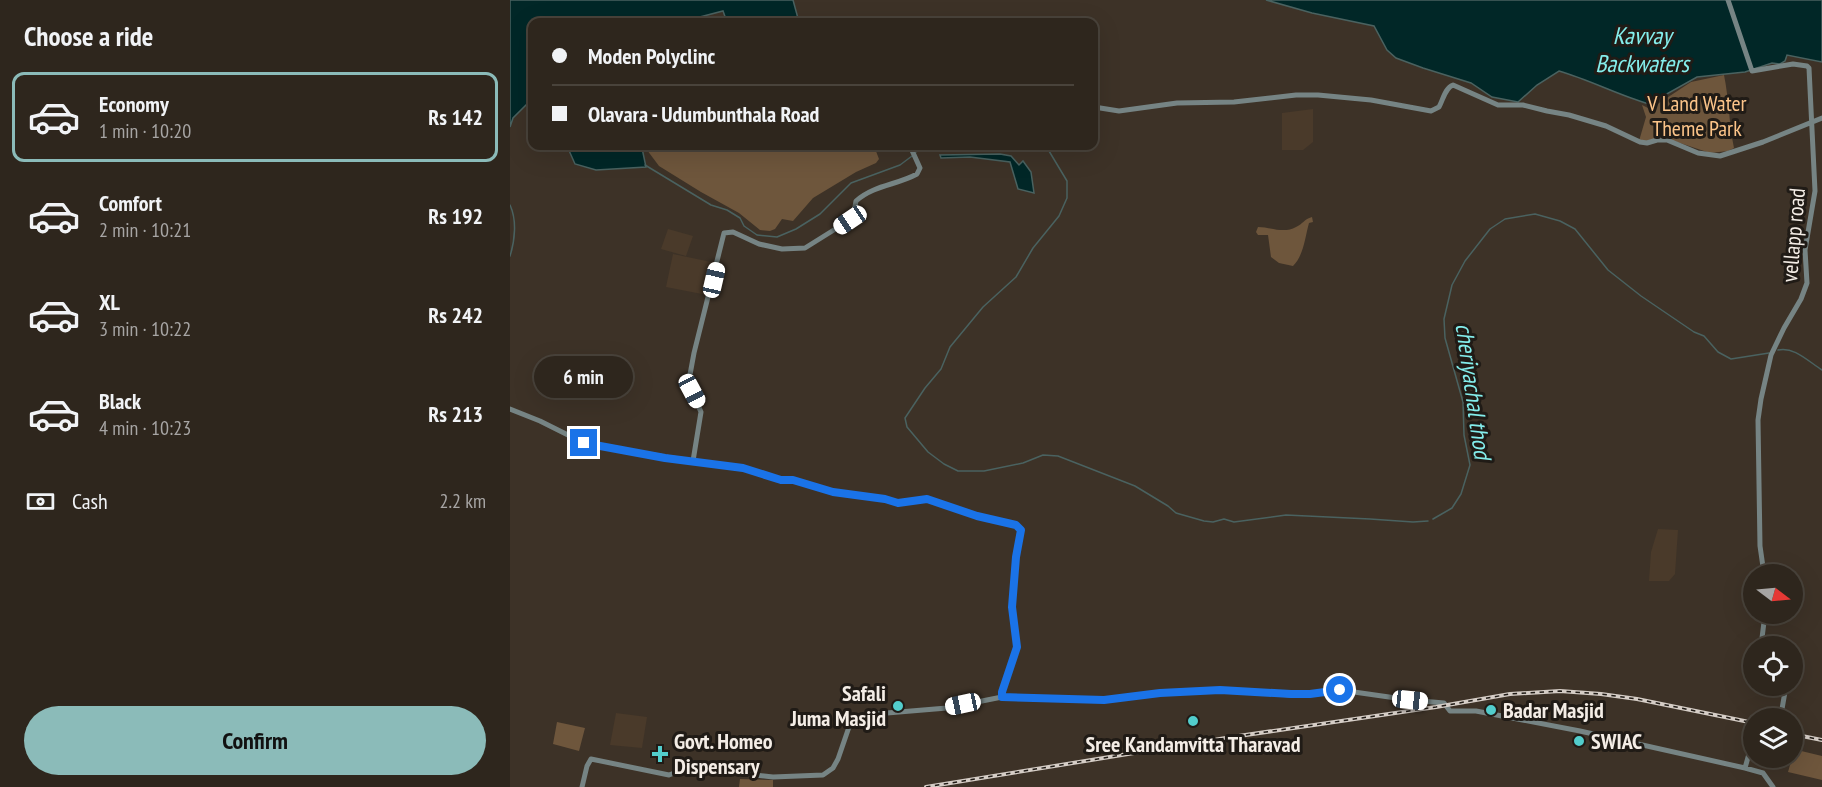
<!DOCTYPE html>
<meta charset="utf-8">
<style>
:root{--surface:#2e261d;--page:#362e26;--text:#f1f3f6;--muted:#a7a5a4;--line:#49433b;--accent:#8bbbb9}
body{margin:0;font-family:"PT Sans Narrow",sans-serif;background:var(--page);color:var(--text);height:100vh;display:flex;flex-direction:column;font-size:22px;white-space:nowrap}
*{box-sizing:border-box;margin:0}
p{font-size:20px;color:var(--muted)}
.icon{flex:none;width:33px;height:33px;fill:none;stroke:currentColor;stroke-width:2;stroke-linecap:round;stroke-linejoin:round}
.map{position:relative;flex:1;overflow:hidden}
.side{display:flex;flex-direction:column;background:var(--surface);width:510px}
.side>*{flex:none}
.guide{position:absolute;left:18px;top:18px;width:570px;height:132px;border-radius:12px;box-shadow:0 6px 24px #0002,0 0 0 2px var(--line);display:grid;align-content:center;height:132px;padding:0 24px;background:var(--surface)}
.needle{width:39px;rotate:106deg}
.fabs{position:absolute;left:1233px;top:564px;display:grid;gap:12px}
.fabs a{display:grid;place-items:center;width:60px;height:60px;border-radius:50%;background:var(--surface);box-shadow:0 6px 24px #0002,0 0 0 2px var(--line);font-size:30px}
.end{position:absolute;width:27px;height:27px;margin:-14px;border:8px solid #1a73e8;background:#fff;box-shadow:0 0 0 3px #fff}
.from{border-radius:50%}
.bubble{position:absolute;height:42px;border-radius:21px;background:var(--surface);box-shadow:0 6px 24px #0002,0 0 0 2px var(--line);font-size:20px;font-weight:700;line-height:42px;text-align:center}
.car{position:absolute;width:18px;height:36px;margin:-18px -9px;border-radius:8px;box-shadow:0 0 4px 2px #0007;background:linear-gradient(#fff 24%,#345 0 40%,#fff 0 76%,#345 0 86%,#fff 0)}
.guide b{display:flex;align-items:center;gap:21px;height:57px;font-size:22px}
.guide b+b{border-top:2px solid var(--line)}
.guide i{width:15px;height:15px;background:var(--text)}
ul{padding:0;list-style:none}
li{display:flex;align-items:center;gap:18px;height:90px;margin:0 12px 9px;padding:0 12px;border:3px solid transparent;border-radius:12px}
li div{flex:1}
li b{display:block;font-size:22px}
li em{font-style:normal;font-weight:700}
li.selected{border-color:var(--accent)}
li>.icon{width:54px;height:54px;stroke-width:1.5}
h2{padding:0 24px;font-size:27px;line-height:72px}
.pay{display:flex;align-items:center;gap:15px;height:66px;padding:0 24px;font-size:22px}
.pay p{margin-inline-start:auto}
.primary-button{display:flex;gap:12px;margin-top:auto;padding:12px 24px}
.primary-button a{flex:1;height:69px;border-radius:36px;background:var(--accent);color:#111;font-size:24px;font-weight:700;line-height:69px;text-align:center}
main{display:flex;flex:1;min-height:0}
.map>svg:first-child{display:block}
.built{fill:#4a3a2a}
.green{fill:#6e563c}
.water{fill:#012727;stroke:#4a6260;stroke-width:1.5}
.lines{fill:none;stroke-linecap:round;stroke-linejoin:round}
.stream{stroke:#4a6260;stroke-width:1.5}
.secondary{stroke:#768484;stroke-width:5}
.rail-casing{stroke:#d5cdc6;stroke-width:4}
.rail{stroke:#201b16;stroke-width:1.5;stroke-dasharray:4.5;stroke-linecap:butt}
.route{stroke:#1a73e8;stroke-width:8}
.poi-dot{fill:#52cdcc;stroke:#201b16;stroke-width:2}
.labels{text-anchor:middle;stroke-width:6;stroke-linejoin:round;paint-order:stroke}
.park-label{font-size:22px;fill:#fcc489;stroke:#201b16}
.street-label{font-size:22px;fill:#f4ede6;stroke:#201b16}
.poi-label{font-size:22px;font-weight:bold;fill:#f4ede6;stroke:#201b16;text-anchor:start}
.water-label{font-size:24px;font-style:italic;fill:#84eeec;stroke:#201b16}
</style>
<main>
<section class="side">
<h2>Choose a ride</h2>
<ul>
<li class="selected"><svg class="icon" aria-label="car" viewBox="0 0 24 24"><path d="M5 17H2v-5l4-1 3-4h7l3 4 3 1v5h-3M9 17h6M6 11h13"/><circle cx="7" cy="17" r="2"/><circle cx="17" cy="17" r="2"/></svg><div><b>Economy</b><p>1 min · 10:20</p></div><em>Rs 142</em></li>
<li><svg class="icon" aria-label="car" viewBox="0 0 24 24"><path d="M5 17H2v-5l4-1 3-4h7l3 4 3 1v5h-3M9 17h6M6 11h13"/><circle cx="7" cy="17" r="2"/><circle cx="17" cy="17" r="2"/></svg><div><b>Comfort</b><p>2 min · 10:21</p></div><em>Rs 192</em></li>
<li><svg class="icon" aria-label="car" viewBox="0 0 24 24"><path d="M5 17H2v-5l4-1 3-4h7l3 4 3 1v5h-3M9 17h6M6 11h13"/><circle cx="7" cy="17" r="2"/><circle cx="17" cy="17" r="2"/></svg><div><b>XL</b><p>3 min · 10:22</p></div><em>Rs 242</em></li>
<li><svg class="icon" aria-label="car" viewBox="0 0 24 24"><path d="M5 17H2v-5l4-1 3-4h7l3 4 3 1v5h-3M9 17h6M6 11h13"/><circle cx="7" cy="17" r="2"/><circle cx="17" cy="17" r="2"/></svg><div><b>Black</b><p>4 min · 10:23</p></div><em>Rs 213</em></li>
</ul>
<div class="pay"><svg class="icon" aria-label="cash" viewBox="0 0 24 24"><path d="M3 7h18v10H3z"/><circle cx="12" cy="12" r="2"/></svg>Cash<p>2.2 km</p></div>
<div class="primary-button"><a>Confirm</a></div>
</section>
<div class="map">
<svg width="1312" height="787" viewBox="0 0 1312 787">
<rect width="100%" height="100%" fill="#3d3227"/>
<path class="built" d="M803 109V142L793 150H772V113Z
M158 229 183 236 176 256 151 249Z
M163 254 206 263 197 295 156 287Z
M1148 529 1168 530 1165 574 1159 581H1139L1141 552Z
M106 713 137 717 132 748 100 745Z"/>
<path class="green" d="M1214 75C1219 99 1219 124 1224 148L1218 151 1200 153 1164 141H1129L1136 117 1132 105 1140 109 1181 82Z
M134 146H364L369 159 366 163 346 172 303 198 283 221 272 219 265 229 260 231 250 230 229 213 191 192 149 166Z
M802 217 803 222 799 223C795 237 794 255 783 266L769 263 761 257 758 235H748L746 232 748 227C760 227 774 234 786 227 793 224 794 219 802 217Z
M47 722 75 728 69 751 43 744Z
M1283 749 1312 756V780L1278 772 1282 758Z
M230 779 263 780V787H229Z"/>
<path class="water" d="M0 0H283L289 22H217L213 11 186 18 178 22H22V103L20 101 3 118 0 127Z
M756 0H1312V62L1277 55 1275 61 1270 64 1262 63 1235 72 1187 77 1139 104C1108 95 1080 80 1049 71L1027 85 1008 102 982 97 961 83 913 68 886 58 877 50 864 26 802 13Z
M57 146H129L132 148 136 167 86 170 65 164Z
M490 154 501 156 509 165 513 161 521 172 524 193 508 189 500 162 460 157 431 158 430 155Z"/>
<g class="lines">
<path class="stream" d="M536 146 557 181V198L549 216 523 248 506 277 473 307 440 347 431 369 415 388 395 418 397 427 418 452 434 464 448 471H474L513 463 533 455 548 456 625 486 658 506 666 513 694 521 703 522 714 519 724 522 776 515 860 519 903 522 918 521
M406 152 414 146
M135 165 201 205 217 210 230 218 234 226 247 235 267 237 286 229 310 214 341 183 390 165 402 156
M0 205C7 220 5 240 0 256
M1268 350C1284 346 1299 362 1312 370
M923 519 942 508 951 494 960 465 954 435 953 402 935 338 934 319 942 285 955 261 980 229 995 219 1025 214 1050 221 1065 229 1098 270 1131 296 1184 332 1194 336 1208 352 1221 359 1259 353"/>
<path class="secondary" d="M1218 0 1242 71 1283 64 1297 66 1299 68 1305 191 1295 250 1297 283 1291 299 1274 328 1261 355 1251 399 1248 420 1250 546 1254 574
M584 107 609 111 667 103 724 102 786 95H808L861 100 921 111 929 107C933 100 935 88 943 85L988 105H1013L1037 111 1059 115 1096 126 1130 142 1137 143 1147 140H1157L1188 153 1210 156 1253 142 1312 118
M0 409 30 421 74 443 155 457 233 468 271 480H283L323 492 375 499 388 503 417 499 467 516 506 526 511 530 506 557 502 607 507 647 492 692V697
M183 461 191 412 179 386V380L184 353 214 233 223 232 249 244 272 249 295 248 343 218 346 201C364 185 387 185 407 174L410 168 400 146
M1251 646 1255 614
M1268 718 1272 709 1276 686
M1235 768 1244 736
M72 787 77 766 81 759 159 775 177 768 263 777 313 775 323 768 328 759 339 727 354 717 365 714 437 708 492 697 594 700 650 693 710 690 781 695 800 694 830 690 900 700 934 703 940 711H966L1070 731 1235 768 1253 773 1263 787"/>
<g class="rail-casing">
<path id="rail" d="M1282 734 1312 740
M416 787 722 737 926 707 1000 694 1050 691 1091 694 1127 699 1244 723"/>
</g>
<use href="#rail" class="rail"/>
</g>
<g class="lines">
<path class="route" d="M74 443 155 458 233 468 271 480H283L323 492 375 499 388 503 417 499 467 516 506 525 511 530 506 557 502 607 507 647 492 692V697L594 700 650 693 710 690 781 694H800L830 690"/>
</g>
<g class="poi-dot">
<circle cx="388" cy="706" r="6"/>
<circle cx="981" cy="710" r="6"/>
<circle cx="683" cy="721" r="6"/>
<circle cx="1069" cy="741" r="6"/>
<path d="M147 745h6v6h6v6h-6v6h-6v-6h-6v-6h6z"/>
</g>
<g class="labels">
<g class="park-label">
<text x="1187" y="111">V Land Water<tspan x="1187" dy="25">Theme Park</tspan></text>
</g>
<g class="street-label">
<text transform="translate(1283 235) rotate(-85)" y="8">vellapp road</text>
</g>
<g class="poi-label">
<text x="376" y="701" text-anchor="end">Safali<tspan x="376" dy="25">Juma Masjid</tspan></text>
<text x="993" y="718">Badar Masjid</text>
<text x="164" y="749">Govt. Homeo<tspan x="164" dy="25">Dispensary</tspan></text>
<text x="1081" y="749">SWIAC</text>
<text x="683" y="752" text-anchor="middle">Sree Kandamvitta Tharavad</text>
</g>
<g class="water-label">
<text x="1132" y="44">Kavvay<tspan x="1132" dy="28">Backwaters</tspan></text>
<text transform="translate(963 391) rotate(82)" y="8">cheriyachal thod</text>
</g>
</g>
</svg>
<div class="fabs">
<a><svg class="needle" viewBox="-14 -14 28 28"><path d="M0-13l5 13h-10z" fill="#e53935"/><path d="M0 13l5-13h-10z" fill="#a7a5a4"/></svg></a>
<a><svg class="icon" aria-label="locate" viewBox="0 0 24 24"><circle cx="12" cy="12" r="6"/><path d="M12 2v4M12 18v4M2 12h4M18 12h4"/></svg></a>
<a><svg class="icon" aria-label="layers" viewBox="0 0 24 24"><path d="M12 4l9 5-9 5-9-5zM3 14l9 5 9-5"/></svg></a>
</div>
<i class="end from" style="left:830px;top:690px"></i>
<i class="end" style="left:74px;top:443px"></i>
<div class="bubble" style="left:24px;top:356px;width:99px">6 min</div>
<i class="car" style="left:340px;top:220px;rotate:236deg"></i>
<i class="car" style="left:204px;top:280px;rotate:13deg"></i>
<i class="car" style="left:182px;top:391px;rotate:152deg"></i>
<i class="car" style="left:900px;top:700px;rotate:96deg"></i>
<i class="car" style="left:453px;top:704px;rotate:258deg"></i>
<div class="guide">
<b><i class="from"></i>Moden Polyclinc</b>
<b><i></i>Olavara - Udumbunthala Road</b>
</div>
</div>
</main>
